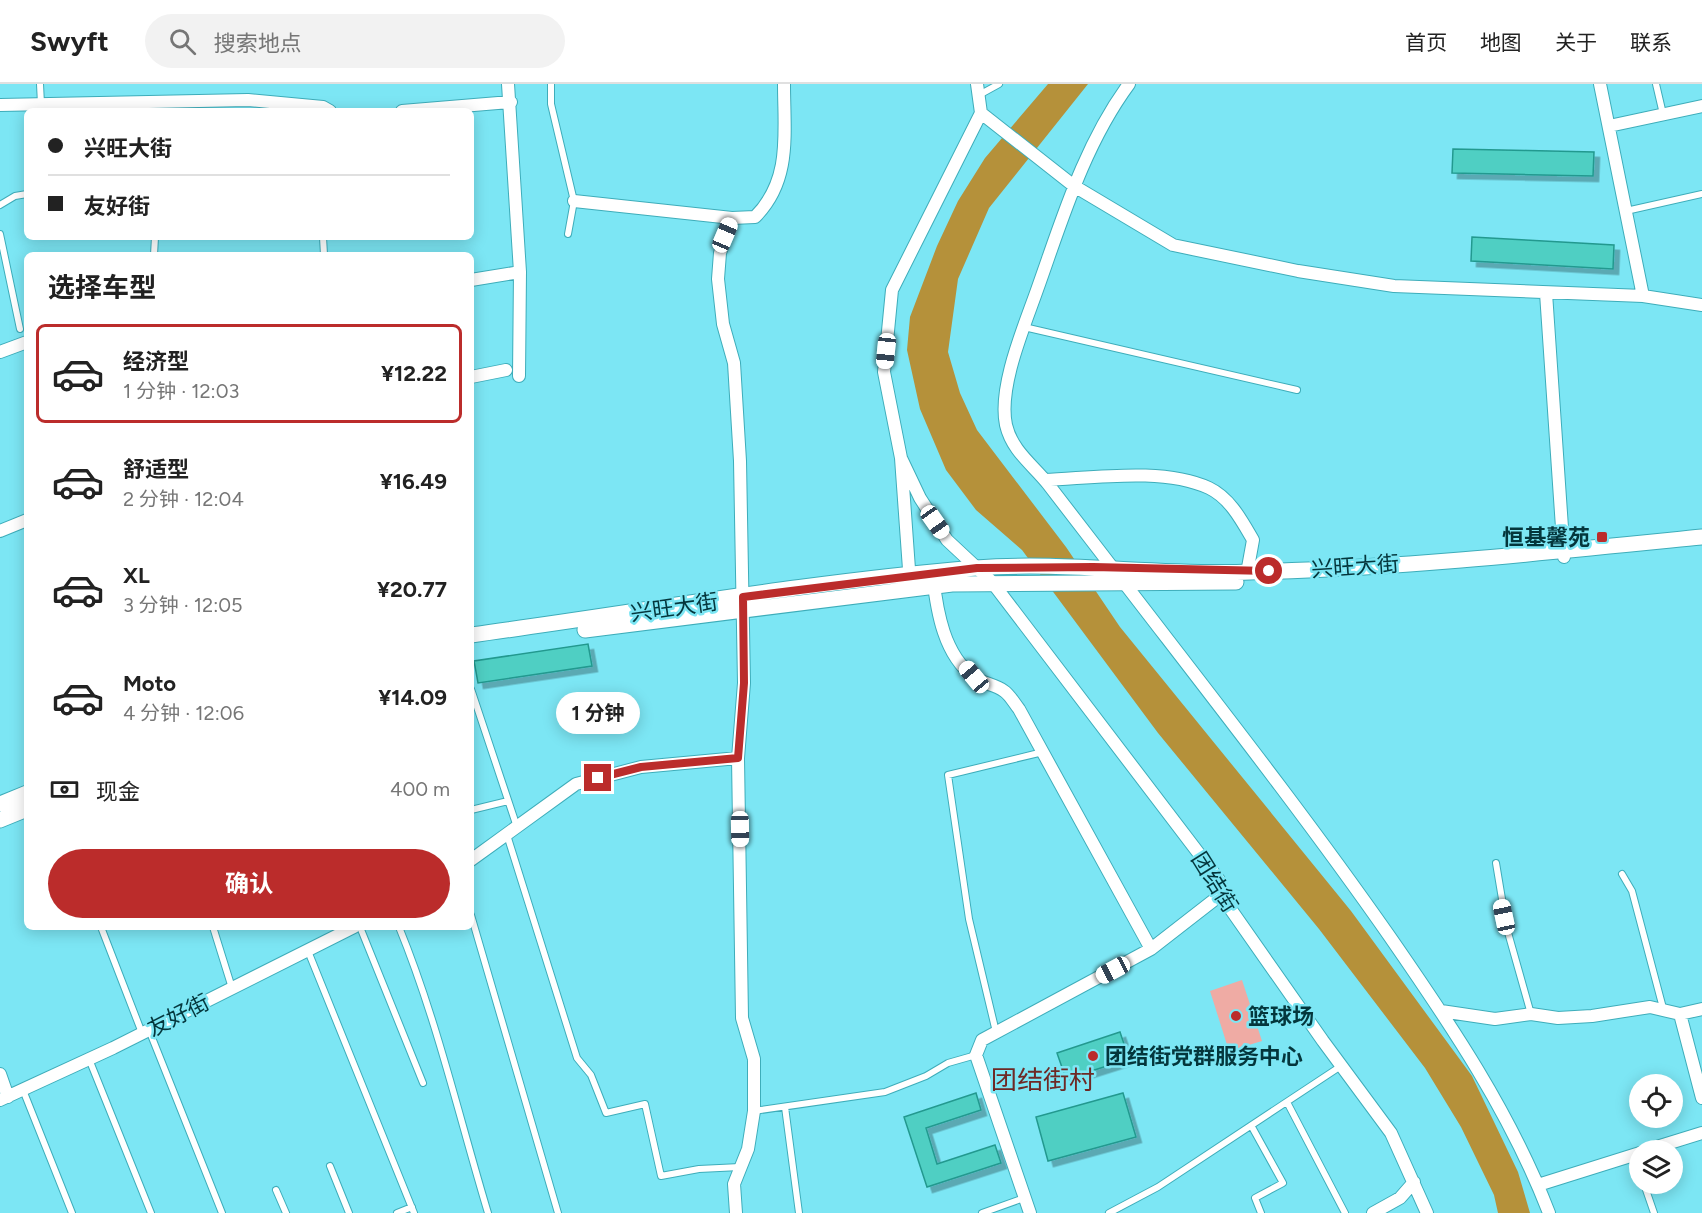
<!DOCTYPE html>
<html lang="zh">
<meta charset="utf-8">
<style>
:root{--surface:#fff;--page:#f2f2f2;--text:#222;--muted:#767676;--line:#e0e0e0;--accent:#bb2c2b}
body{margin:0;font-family:Figtree,"Noto Sans SC",sans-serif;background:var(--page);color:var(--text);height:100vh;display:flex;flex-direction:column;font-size:22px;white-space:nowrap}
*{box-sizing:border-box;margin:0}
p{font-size:20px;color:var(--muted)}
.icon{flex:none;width:33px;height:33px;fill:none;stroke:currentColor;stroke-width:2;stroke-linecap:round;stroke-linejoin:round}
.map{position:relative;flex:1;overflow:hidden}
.panel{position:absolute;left:24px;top:168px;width:450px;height:678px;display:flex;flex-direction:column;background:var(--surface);border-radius:9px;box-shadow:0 3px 15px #0003}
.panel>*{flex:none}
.hud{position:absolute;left:24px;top:24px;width:450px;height:132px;border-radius:9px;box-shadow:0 3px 15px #0003;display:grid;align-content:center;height:132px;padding:0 24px;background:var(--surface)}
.controls{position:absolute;left:1629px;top:990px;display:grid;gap:12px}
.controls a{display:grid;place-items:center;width:54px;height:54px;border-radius:50%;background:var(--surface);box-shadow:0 3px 15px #0003;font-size:30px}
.end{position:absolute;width:27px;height:27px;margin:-14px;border:8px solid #bb2c2b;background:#fff;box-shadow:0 0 0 3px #fff}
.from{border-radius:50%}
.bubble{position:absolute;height:42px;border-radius:21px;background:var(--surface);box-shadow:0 3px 15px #0003;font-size:20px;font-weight:700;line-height:42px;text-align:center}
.car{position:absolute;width:18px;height:36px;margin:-18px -9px;border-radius:8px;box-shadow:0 0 4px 2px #0007;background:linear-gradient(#fff 24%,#345 0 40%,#fff 0 76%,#345 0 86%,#fff 0)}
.hud b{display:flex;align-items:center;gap:21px;height:57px;font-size:22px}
.hud b+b{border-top:2px solid var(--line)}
.hud i{width:15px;height:15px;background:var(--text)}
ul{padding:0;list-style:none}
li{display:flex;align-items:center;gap:18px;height:99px;margin:0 12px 9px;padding:0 12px;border:3px solid transparent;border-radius:9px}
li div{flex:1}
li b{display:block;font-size:22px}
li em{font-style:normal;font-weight:700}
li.current{border-color:var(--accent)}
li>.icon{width:54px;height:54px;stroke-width:1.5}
h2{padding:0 24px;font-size:27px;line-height:72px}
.pay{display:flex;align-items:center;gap:15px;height:66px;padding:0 24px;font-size:22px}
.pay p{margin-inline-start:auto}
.cta{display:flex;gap:12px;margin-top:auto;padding:12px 24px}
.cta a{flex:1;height:69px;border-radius:36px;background:var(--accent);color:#fff;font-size:24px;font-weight:700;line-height:69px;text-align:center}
header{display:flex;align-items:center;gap:36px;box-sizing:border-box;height:84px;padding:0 30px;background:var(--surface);border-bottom:2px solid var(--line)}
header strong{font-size:28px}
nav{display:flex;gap:33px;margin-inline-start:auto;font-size:21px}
.search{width:420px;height:54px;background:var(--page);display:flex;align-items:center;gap:15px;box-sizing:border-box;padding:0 21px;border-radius:33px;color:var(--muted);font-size:22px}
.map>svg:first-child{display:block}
.green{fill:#efaba4}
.water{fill:#b5913a}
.building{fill:#50cfc3;stroke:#23998f;stroke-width:1.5;filter:url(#shadow)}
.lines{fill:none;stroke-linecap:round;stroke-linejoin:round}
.service-casing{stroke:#3eadba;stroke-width:8}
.minor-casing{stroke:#3eadba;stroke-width:14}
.tertiary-casing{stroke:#3eadba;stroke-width:17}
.service{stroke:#fff;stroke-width:6}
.minor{stroke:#fff;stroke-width:12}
.tertiary{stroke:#fff;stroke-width:15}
.route{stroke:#bb2c2b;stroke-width:8}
.poi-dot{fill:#bb2c2b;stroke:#7ce6f4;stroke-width:2}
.labels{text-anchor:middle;stroke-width:5;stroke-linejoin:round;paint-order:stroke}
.poi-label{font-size:22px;font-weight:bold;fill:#04363c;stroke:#7ce6f4;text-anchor:start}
.street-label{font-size:22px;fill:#04363c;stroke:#7ce6f4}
.quarter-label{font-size:26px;fill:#6e2925;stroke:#7ce6f4}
</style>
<header>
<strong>Swyft</strong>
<div class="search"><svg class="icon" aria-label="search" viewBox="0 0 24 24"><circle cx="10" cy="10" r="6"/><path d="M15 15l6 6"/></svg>搜索地点</div>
<nav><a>首页</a><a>地图</a><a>关于</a><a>联系</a></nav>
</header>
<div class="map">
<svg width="1702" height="1129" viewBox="0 0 1702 1129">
<defs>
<filter id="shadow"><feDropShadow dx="5.5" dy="5.5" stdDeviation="0" flood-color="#0004"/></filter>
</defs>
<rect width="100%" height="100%" fill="#7ce6f4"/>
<path class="green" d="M1242 896 1262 957 1229 967 1210 907Z"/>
<path class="water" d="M1048 0H1088L989 124 958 195 948 268 960 309 977 346 1066 463 1120 543 1351 827 1472 992 1518 1088 1530 1129H1498L1494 1111 1461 1043 1425 984 1319 845 1158 649 1022 466 976 426 946 386 920 325 907 266 910 233 937 162 958 117 985 74Z"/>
<path class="building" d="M1453 65 1594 68 1593 92 1452 89Z
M1472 153 1614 161 1613 185 1471 177Z
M588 560 592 582 478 599 474 577Z
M1120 948 1129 975 1066 995 1057 969Z
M976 1009 981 1026 926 1044 937 1080 995 1061 1001 1079 927 1103 904 1033Z
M1123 1009 1136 1053 1048 1077 1036 1033Z"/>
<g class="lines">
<g class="service-casing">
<path id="service" d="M40 0 41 20
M551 0V20L574 117 568 150
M1656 0 1663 30
M979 11 999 0
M0 121 15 112 27 110
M1626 127 1702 110
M0 150 20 245
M323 153 324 171
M154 171 155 153
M1024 243 1297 306
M471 605 517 743
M471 726 508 717
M507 751 577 974 591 991 606 1029 645 1020 661 1092 699 1085 740 1083
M1496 779 1507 845 1531 930
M1622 790 1632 807 1663 924
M471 831 558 1129
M101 843 142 949
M213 843 232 904
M360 843 423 999
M399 843C437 936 459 1033 488 1129
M308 867 414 1129
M149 946 222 1129
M996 948 969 835 948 691 1043 668
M89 975 151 1129
M23 1006 72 1129
M1288 1020 1345 1129
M785 1023 799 1129
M754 1027 885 1008 926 992 948 979 976 971
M1252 1043 1283 1099 1255 1114 1261 1129
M1635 1071 1640 1085
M330 1082 349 1129
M1644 1100 1654 1129
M276 1106 286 1129
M397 1129 412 1123
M982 1129 1024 1114
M1109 1129 1158 1103 1341 982"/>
</g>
<g class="minor-casing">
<path id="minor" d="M508 0 520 188 519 292
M977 0 981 29
M1129 0C1084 61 1062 136 1037 206 1024 243 998 303 1006 341 1012 367 1033 381 1048 400 1080 441 1110 481 1142 522 1226 631 1311 740 1390 853 1451 941 1510 1028 1549 1129
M1600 0 1643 212
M0 21 248 16 323 23 330 27
M402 27 511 18
M981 29 1074 102 1173 161 1298 187 1394 202 1643 212 1702 221
M1609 42 1702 22
M574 117 732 134
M471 196 520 188
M1546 209 1564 473
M0 268 27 258
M471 293 506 286
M901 374 920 414 947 456 992 498 1219 796 1227 820 1323 957 1391 1049 1427 1129
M1045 396C1094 394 1163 383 1209 404 1230 414 1242 437 1253 456L1247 489
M0 447 27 436
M933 493C937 528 944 571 974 593 983 600 995 600 1004 607 1010 611 1014 619 1019 625L1151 865
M910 499 901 374 884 288 892 206 981 29
M471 776 576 700 641 683 738 674
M1441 927 1495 935 1531 930 1558 934 1592 932 1650 923 1680 930 1702 925
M1680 930 1702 1014
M0 990 8 1013
M0 1016 113 964 354 843
M1647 1066 1702 1049
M1538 1101 1640 1069
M736 1129 734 1100 748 1065 754 1027V975L742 934 738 674 744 599 740 377 734 279 723 240 718 195 720 169 732 134 755 133C792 96 784 49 784 0
M1030 1129 976 971 982 956 1151 865 1223 809
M1373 1129 1400 1114 1414 1098"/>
</g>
<g class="tertiary-casing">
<path id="tertiary" d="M585 546 952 500 1236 498
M471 551C639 528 807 498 976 484 1067 477 1159 492 1250 488 1401 484 1552 468 1702 453
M0 720 27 709
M0 736 27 725"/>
</g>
<use href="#service" class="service"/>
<use href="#minor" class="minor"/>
<use href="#tertiary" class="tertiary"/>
</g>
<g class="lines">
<path class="route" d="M598 694 641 683 738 674 744 599 743 513 977 484 1093 483 1269 487"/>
</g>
<g class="poi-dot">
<rect x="1596" y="447" width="12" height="12" rx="3"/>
<circle cx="1236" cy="932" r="6"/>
<circle cx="1093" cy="972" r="6"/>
</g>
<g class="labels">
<g class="poi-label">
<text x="1590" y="461" text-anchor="end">恒基馨苑</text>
<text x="1248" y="940">篮球场</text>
<text x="1105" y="980">团结街党群服务中心</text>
</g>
<g class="street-label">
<text transform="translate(1355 482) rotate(-4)" y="8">兴旺大街</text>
<text transform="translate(674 523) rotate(-8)" y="8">兴旺大街</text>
<text transform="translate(1215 798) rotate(58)" y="8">团结街</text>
<text transform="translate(178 931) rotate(-27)" y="8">友好街</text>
</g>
<g class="quarter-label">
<text x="1043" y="1005">团结街村</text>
</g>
</g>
</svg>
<div class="controls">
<a><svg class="icon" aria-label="locate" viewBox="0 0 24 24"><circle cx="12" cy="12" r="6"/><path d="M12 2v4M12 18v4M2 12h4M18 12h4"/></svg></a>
<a><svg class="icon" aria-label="layers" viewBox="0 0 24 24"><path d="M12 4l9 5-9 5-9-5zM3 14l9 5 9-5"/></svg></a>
</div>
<i class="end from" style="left:1269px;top:487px"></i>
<i class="end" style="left:598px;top:694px"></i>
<div class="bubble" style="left:556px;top:608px;width:84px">1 分钟</div>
<i class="car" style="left:725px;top:151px;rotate:23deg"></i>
<i class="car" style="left:886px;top:267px;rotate:186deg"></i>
<i class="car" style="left:935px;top:438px;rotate:145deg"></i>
<i class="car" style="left:974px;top:593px;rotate:320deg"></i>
<i class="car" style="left:740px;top:745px;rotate:179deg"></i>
<i class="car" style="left:1504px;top:833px;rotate:348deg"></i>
<i class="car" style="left:1113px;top:886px;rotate:242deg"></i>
<div class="hud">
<b><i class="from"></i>兴旺大街</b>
<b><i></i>友好街</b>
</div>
<section class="panel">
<h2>选择车型</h2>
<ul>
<li class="current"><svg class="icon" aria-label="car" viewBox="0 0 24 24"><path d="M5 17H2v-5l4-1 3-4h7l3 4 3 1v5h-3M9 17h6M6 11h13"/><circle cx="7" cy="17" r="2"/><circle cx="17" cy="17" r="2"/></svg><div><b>经济型</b><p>1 分钟 · 12:03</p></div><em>¥12.22</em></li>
<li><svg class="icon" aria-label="car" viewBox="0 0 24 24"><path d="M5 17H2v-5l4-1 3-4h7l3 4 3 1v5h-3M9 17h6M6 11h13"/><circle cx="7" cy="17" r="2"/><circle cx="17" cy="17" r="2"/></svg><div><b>舒适型</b><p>2 分钟 · 12:04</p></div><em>¥16.49</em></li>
<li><svg class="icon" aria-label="car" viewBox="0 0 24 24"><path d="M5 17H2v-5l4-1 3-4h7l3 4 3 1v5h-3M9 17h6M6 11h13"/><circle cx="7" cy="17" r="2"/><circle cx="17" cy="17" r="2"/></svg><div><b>XL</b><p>3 分钟 · 12:05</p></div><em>¥20.77</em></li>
<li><svg class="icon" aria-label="car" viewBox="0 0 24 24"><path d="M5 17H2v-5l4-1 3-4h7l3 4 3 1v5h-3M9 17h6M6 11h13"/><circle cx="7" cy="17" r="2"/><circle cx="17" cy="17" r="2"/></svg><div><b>Moto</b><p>4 分钟 · 12:06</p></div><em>¥14.09</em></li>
</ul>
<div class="pay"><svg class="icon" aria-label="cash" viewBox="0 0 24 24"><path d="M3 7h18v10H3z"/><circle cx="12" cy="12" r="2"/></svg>现金<p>400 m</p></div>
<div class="cta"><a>确认</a></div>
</section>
</div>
